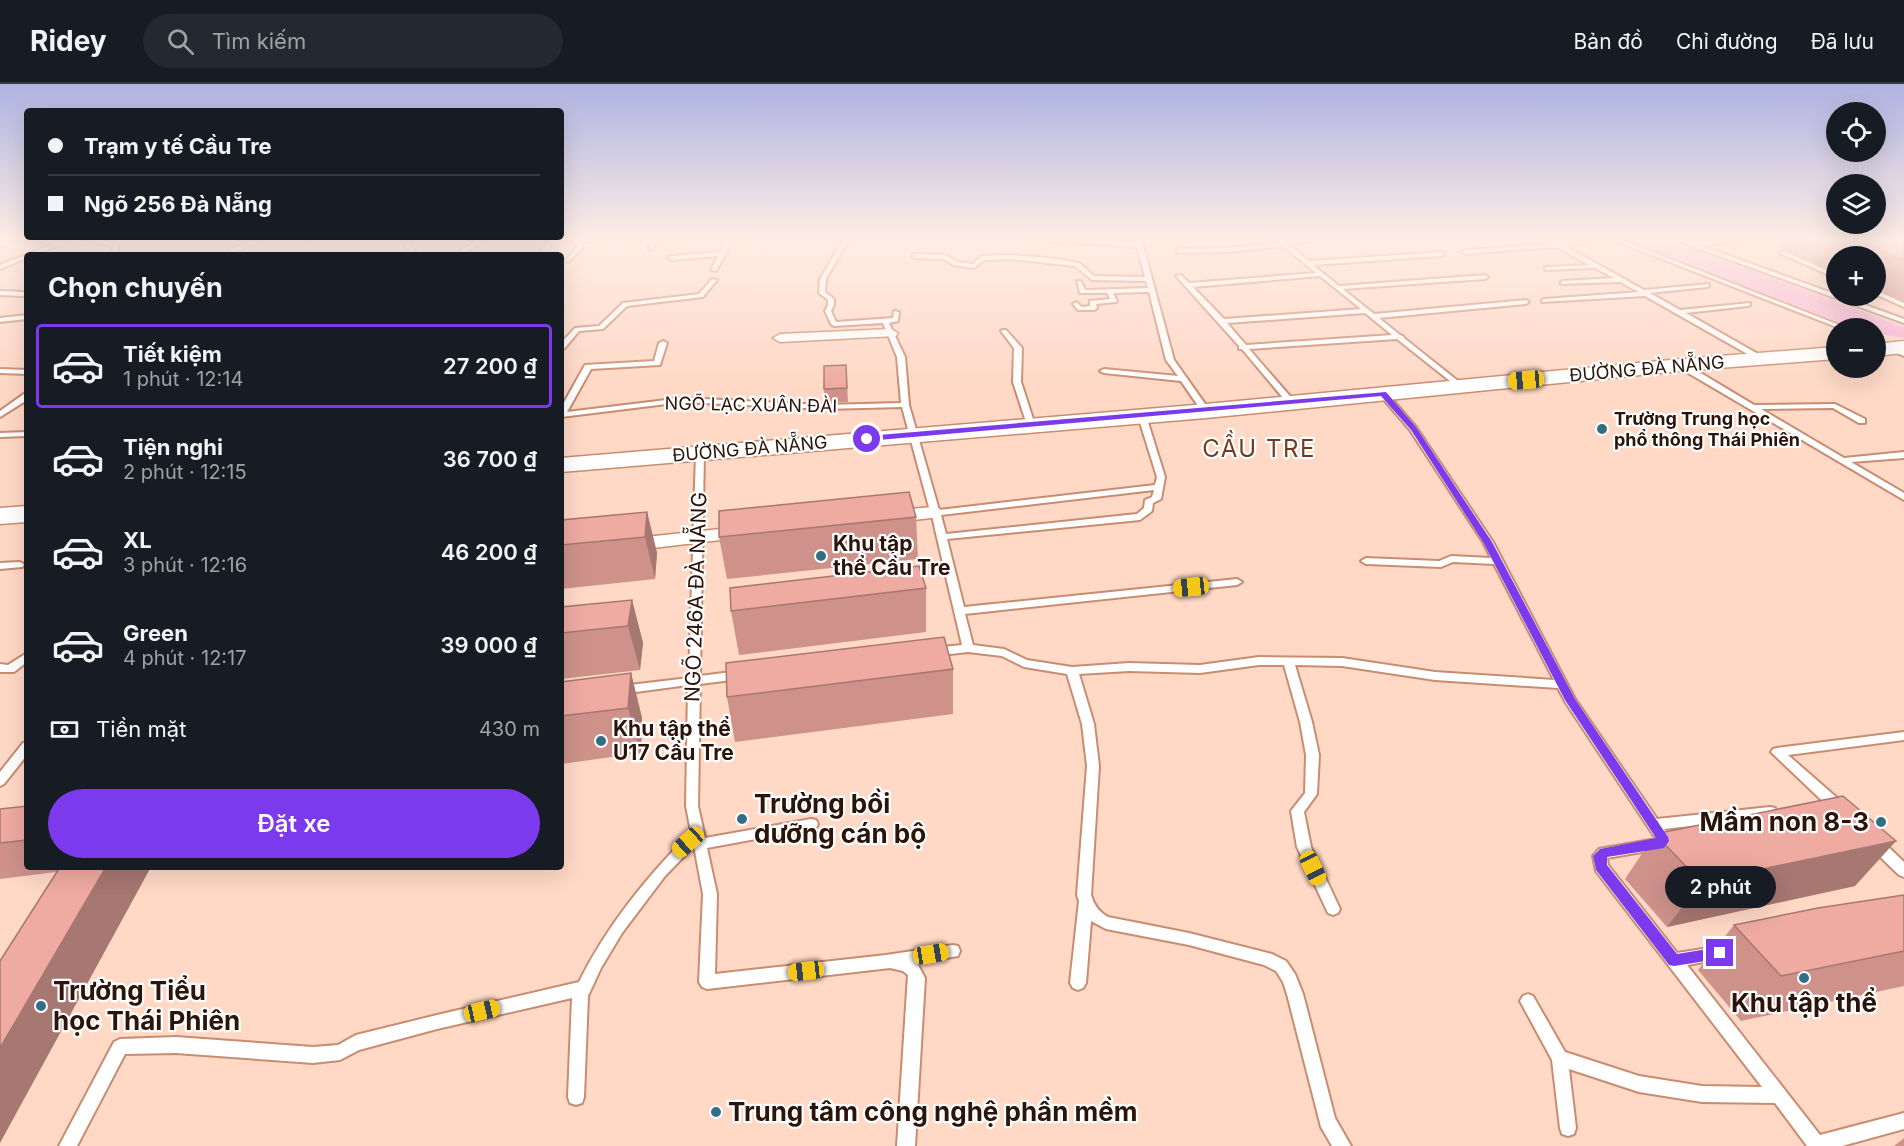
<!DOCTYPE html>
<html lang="vi">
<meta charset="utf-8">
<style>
:root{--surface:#171b24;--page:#242831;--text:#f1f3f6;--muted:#9ea1a6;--line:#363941;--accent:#7c3aed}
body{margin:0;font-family:Inter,sans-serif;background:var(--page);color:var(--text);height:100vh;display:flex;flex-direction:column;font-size:22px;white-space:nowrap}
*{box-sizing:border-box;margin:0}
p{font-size:20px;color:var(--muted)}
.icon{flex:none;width:33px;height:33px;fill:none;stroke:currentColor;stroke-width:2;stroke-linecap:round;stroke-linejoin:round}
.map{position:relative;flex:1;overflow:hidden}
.side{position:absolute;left:24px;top:168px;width:540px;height:618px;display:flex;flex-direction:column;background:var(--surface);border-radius:6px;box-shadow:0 6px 24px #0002}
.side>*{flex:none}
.banner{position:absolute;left:24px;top:24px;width:540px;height:132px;border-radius:6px;box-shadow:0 6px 24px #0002;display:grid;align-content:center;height:132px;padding:0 24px;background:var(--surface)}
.controls{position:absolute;left:1826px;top:18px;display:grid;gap:12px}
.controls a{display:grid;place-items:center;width:60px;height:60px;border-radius:50%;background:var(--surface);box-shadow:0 6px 24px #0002;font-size:30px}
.end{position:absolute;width:27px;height:27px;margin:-14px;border:8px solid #7c3aed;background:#fff;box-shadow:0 0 0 3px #fff}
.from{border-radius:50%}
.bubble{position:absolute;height:42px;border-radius:21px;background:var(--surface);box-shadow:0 6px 24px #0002;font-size:20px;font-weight:600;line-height:42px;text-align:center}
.car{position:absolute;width:18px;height:36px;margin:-18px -9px;border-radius:8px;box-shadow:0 0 4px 2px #0007;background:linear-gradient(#f5c518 24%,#345 0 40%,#f5c518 0 76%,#345 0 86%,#f5c518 0)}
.banner b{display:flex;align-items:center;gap:21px;height:57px;font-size:22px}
.banner b+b{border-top:2px solid var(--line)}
.banner i{width:15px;height:15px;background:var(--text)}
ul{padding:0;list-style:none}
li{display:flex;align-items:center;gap:18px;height:84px;margin:0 12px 9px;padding:0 12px;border:3px solid transparent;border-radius:6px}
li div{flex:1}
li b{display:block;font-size:22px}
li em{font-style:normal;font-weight:600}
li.selected{border-color:var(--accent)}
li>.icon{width:54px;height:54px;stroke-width:1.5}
h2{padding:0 24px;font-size:27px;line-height:72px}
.pay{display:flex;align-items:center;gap:15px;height:66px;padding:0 24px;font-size:22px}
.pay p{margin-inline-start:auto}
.button{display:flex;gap:12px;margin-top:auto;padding:12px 24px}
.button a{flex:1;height:69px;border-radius:36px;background:var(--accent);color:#fff;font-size:24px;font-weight:600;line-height:69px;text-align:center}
header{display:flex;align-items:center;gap:36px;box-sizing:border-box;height:84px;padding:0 30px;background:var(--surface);border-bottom:2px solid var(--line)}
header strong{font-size:28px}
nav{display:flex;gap:33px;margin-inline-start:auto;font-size:21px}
.search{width:420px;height:54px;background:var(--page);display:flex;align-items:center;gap:15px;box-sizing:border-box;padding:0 21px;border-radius:33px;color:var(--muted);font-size:22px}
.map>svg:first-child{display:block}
.water{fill:#f7b2d7}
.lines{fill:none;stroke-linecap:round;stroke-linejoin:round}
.service-casing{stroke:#c88c70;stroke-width:4}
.minor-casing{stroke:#c88c70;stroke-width:3}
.secondary-casing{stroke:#c88c70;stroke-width:3}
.service{fill:#fff;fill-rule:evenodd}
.minor{fill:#fff;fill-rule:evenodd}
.secondary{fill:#fff;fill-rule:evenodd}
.wall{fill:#ce928b}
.shaded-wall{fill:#a77771}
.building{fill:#efaaa2;stroke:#a77771;stroke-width:1.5}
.route{fill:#7c3aed}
.poi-dot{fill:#326e86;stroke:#fff;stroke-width:2}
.labels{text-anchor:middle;stroke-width:4.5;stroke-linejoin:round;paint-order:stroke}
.far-street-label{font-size:18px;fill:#2b1409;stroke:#fff}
.far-poi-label{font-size:18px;font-weight:bold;fill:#2b1409;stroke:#fff;text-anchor:start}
.poi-label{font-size:21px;font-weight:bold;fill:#2b1409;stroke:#fff;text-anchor:start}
.street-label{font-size:21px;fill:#2b1409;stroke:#fff}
.quarter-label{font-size:24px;letter-spacing:1.5px;fill:#713c22;stroke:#fff}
.near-poi-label{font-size:26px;font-weight:bold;fill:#2b1409;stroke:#fff;text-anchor:start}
</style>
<header>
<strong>Ridey</strong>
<div class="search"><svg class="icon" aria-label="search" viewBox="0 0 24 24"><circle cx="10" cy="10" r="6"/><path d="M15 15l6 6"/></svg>Tìm kiếm</div>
<nav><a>Bản đồ</a><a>Chỉ đường</a><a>Đã lưu</a></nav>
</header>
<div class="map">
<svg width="1904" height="1062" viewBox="0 0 1904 1062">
<rect width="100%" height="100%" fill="#ffd8c6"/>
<path class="water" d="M1621 154H1664L1904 243V254L1875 249V244H1855Z"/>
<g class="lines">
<g class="service-casing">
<path id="service" d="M11 154H19L0 163V159Z
M69 154H77L34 171H27V174L0 185V181Z
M77 154H89L118 160 117 171H111L113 162Z
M258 154H266L230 171H224L229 166Z
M306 154H313L307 158 304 156Z
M408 154H414L409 159 418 171H412L403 159Z
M480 154H487L462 171H455Z
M565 154 555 157 544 171H538L551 155Z
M570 154H579L583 164 568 178 565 176 577 164 574 156Z
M652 154H658L652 165H648Z
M728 154H734L716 187 711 186 718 172 671 176 668 174 671 172 720 168Z
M844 154H850L826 195 825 208 834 215V221L831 227 836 238 893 234 894 227 899 228 898 237 889 239 905 273 909 321 939 426 1155 401 1157 393 1138 332 1142 330 1146 332 1165 393 1161 415 1153 419 1152 427 1140 436 947 455 964 523 1237 495 1242 498 1237 501 965 530 973 561 1004 565 1027 576 1072 583 1129 579 1200 581 1259 573 1342 574 1435 588 1554 596 1494 480 1453 478 1441 483 1366 480 1361 477 1366 474 1439 477 1451 472 1491 474 1483 458 1410 346 1379 310 1380 308H1386L1416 343 1493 458 1575 615 1657 735 1770 723 1775 724 1776 728 1775 732 1770 733 1664 745 1670 757 1665 764 1607 774 1608 781 1677 869 1722 862 1727 864 1729 869 1727 874 1687 881 1820 1051 1904 1029V1045L1842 1062H1807L1775 1019 1702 1018 1639 1008 1569 985 1576 1044 1574 1050 1568 1052 1562 1050 1560 1044 1552 976 1520 917 1523 912 1528 910 1533 912 1565 968 1639 992 1702 1002 1762 1003 1596 787 1593 772 1599 765 1656 755 1566 619 1558 604 1435 596 1342 582 1295 581 1312 638 1319 671 1317 710 1304 728 1311 763 1340 825 1338 829 1333 831 1328 829 1297 763 1291 727 1305 709 1306 671 1300 638 1284 581H1259L1200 589 1129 587 1079 590 1094 640 1099 682 1091 811C1094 821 1099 828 1108 833L1189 849 1272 870 1286 877 1295 890 1303 910 1335 1034 1351 1062H1332L1321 1043 1287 910 1283 898 1276 887 1264 881 1189 861 1106 845 1091 837 1086 899 1083 904 1078 906 1073 904 1070 899 1079 817 1077 811 1087 682 1082 640 1067 590 1024 583 1002 572 968 568 933 572 928 568 933 564 962 561 935 445 932 431 928 429 930 427 902 323 825 325 683 318 561 333V324L585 281 654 277 659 259 663 257 667 259 660 281 591 285 567 328 683 314 825 321 901 319 897 273 883 239 834 242 831 240 825 227 828 221V216L819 209 820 195ZM1154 406 1152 413 1145 416 1144 424 1137 430 946 450 941 431Z
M1026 154H1056L1136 159 1135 154H1141L1174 276 1210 327 1209 329H1203L1181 297 1104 289 1100 287 1104 285 1178 292 1166 276 1149 208 1113 209 1117 217 1116 218 1096 220 1097 224 1094 226H1078L1073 220 1076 218 1082 223 1090 222V217L1110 215 1107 209H1080L1077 197H1081L1085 206 1148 204 1146 197 1092 196 1075 182 1012 175 984 176 974 184 953 181 944 175 915 174 912 172 915 170 945 171 957 178 973 180 982 172 1012 171 1058 175 1079 179 1094 192 1145 193 1137 163 1029 156Z
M1274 154H1281L1283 156 1325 154 1322 156 1287 159 1309 177 1442 168 1445 170 1442 172 1313 181 1339 202 1485 191 1488 193 1485 195 1343 205 1374 230 1526 216 1529 218 1526 220 1379 234 1400 251 1403 252 1404 254 1463 301V305H1460L1397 255 1249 265 1296 319 1295 321H1289L1242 265H1239V262L1176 192 1181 191 1189 199 1316 189 1283 162 1229 168 1179 169 1176 167 1179 165 1229 164 1279 159ZM1320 192 1361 225 1224 235 1193 203ZM1365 229 1392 251 1246 261 1227 239Z
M1543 154H1550L1559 159 1586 158 1587 159 1565 162 1644 206 1709 200V202L1707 203 1650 209 1680 226 1750 219V221L1748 222 1686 229 1765 274 1758 276 1645 212 1542 218V216L1544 215 1639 208 1620 198 1561 200V198L1563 197 1614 194 1595 184 1545 186V184L1547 183 1589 181 1557 163 1465 170 1462 168 1465 166 1552 160Z
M1608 154H1616L1847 244H1839Z
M1670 154H1678L1691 158 1739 154 1741 156 1738 158 1699 161 1904 235V239Z
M1783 167 1836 190V194L1781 170 1780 169Z
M712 195 717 196 703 213 627 222 603 245 579 247 564 265H561V259L575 244 599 242 623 219 699 210Z
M1875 206 1904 219V223L1875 210Z
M0 207 23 208 26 210 23 212 0 211Z
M27 231V235L0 238V234Z
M1002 246H1006L1022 264 1021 298 1035 341 1034 343H1031L1027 341 1013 298 1014 264 1001 247Z
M1875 255 1904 267V272L1875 260Z
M1678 279H1684L1754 321 1835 320 1865 335V339H1859L1833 324 1761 325 1844 374 1904 368V374L1851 378 1904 409V416L1678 283Z
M0 285 27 286V290L0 289Z
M24 310H27V316L0 333V327Z
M27 348V352L0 353V349Z
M700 366 704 369 700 592 739 587 745 591 739 595 700 600 698 722 705 754 811 735 816 736 818 740 816 744 811 745 707 764 717 810 715 890 886 871 953 861 958 862 960 867 958 872 917 879 925 894 915 1062H897L908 891 903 887 890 884 707 905 702 903 699 898 703 810 694 762 665 792 622 849 601 884 588 912 584 1013 582 1019 576 1021 570 1019 568 1013 572 914 437 945 359 966 340 976 313 979 176 969 125 970 77 1062H59L114 958 120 955 176 953 313 963 338 961 356 951 437 931 579 898C608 840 646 794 691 748L686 722 688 601 621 610 617 609 615 606 617 603 621 602 689 594 696 369Z
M19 478 22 479 24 481 22 483 0 485V479Z
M27 569V578L14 588H0V580L8 581Z
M1904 648V656L1788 671 1844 720 1845 724 1844 728 1839 729 1834 728 1771 668 1773 665 1777 664Z
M27 658V671L4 700 0 702V688L23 659Z
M1876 755 1881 756 1904 778V793L1899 791 1871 764 1869 760 1871 756Z"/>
</g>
<g class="minor-casing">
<path id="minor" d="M572 154H614L608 157 577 158 573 157Z
M891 245 898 249 896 252 780 258 773 254 780 250Z
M933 423 940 425 942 429 940 433 887 439 880 437 878 433 880 429 887 427Z
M748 442 755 444 757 448 755 452 627 467 620 465 617 461 620 457 627 455Z"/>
</g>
<g class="secondary-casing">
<path id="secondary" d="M1904 257V269L1875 272V260Z
M1836 263V275L1681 287 1206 334 561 388V374L1206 320 1681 275Z
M27 422V438L0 440V424Z"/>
</g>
<use href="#service" class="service"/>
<use href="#minor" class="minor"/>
<use href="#secondary" class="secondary"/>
</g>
<path class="wall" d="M1784 154H1904V217L1875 204V172H1836V188L1779 164Z
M846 281 848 318 825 319 824 305Z
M647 428 657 469 655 495 561 505V436Z
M916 433 918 475 727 495 719 453Z
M926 504V548L739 571 731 527Z
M632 516 643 559 640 586 561 595V523Z
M953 585V630L735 658 727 613Z
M631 589 642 634 641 669 561 680V598Z
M27 722V783H151L56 788 0 795V725Z
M1655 750 1855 802 1667 843 1625 795Z
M1904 811V902L1741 937 1698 886 1734 841Z
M1904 1054V1062H1894Z"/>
<path class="shaded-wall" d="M647 428 657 469 655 495 645 453Z
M632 516 643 559 640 586 628 542Z
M631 589 642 634 641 669 628 624Z
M1896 757 1855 802 1667 843 1701 798Z
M106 783H151L0 1059V964Z"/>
<path class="building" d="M1849 154H1904V176Z
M846 281 847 304 824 305V282Z
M909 408 916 433 719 453V427Z
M647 428 645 453 561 461V436Z
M919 482 926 504 731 527 730 504Z
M632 516 628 542 561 549V523Z
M944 553 953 585 727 613 726 579Z
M631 589 628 624 561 632V598Z
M1843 712 1896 757 1701 798 1655 750Z
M27 722V756L0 759V725Z
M60 783H106L0 964V877Z
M1904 811V867L1781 892 1734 841 1818 824Z"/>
<linearGradient id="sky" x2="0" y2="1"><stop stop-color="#aeb3e1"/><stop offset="0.51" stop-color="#ffede5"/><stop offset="1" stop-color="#ffede5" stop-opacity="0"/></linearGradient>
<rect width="1904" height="303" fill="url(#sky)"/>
<path class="route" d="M1386 308 1416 343 1492 458 1575 615 1668 753 1669 757 1664 764 1607 773V781L1677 870 1720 863 1725 865 1727 869 1725 874 1674 882 1669 881 1596 786 1593 772 1600 765 1656 754 1565 616 1483 458 1411 346 1381 312 867 357 863 355 867 352Z"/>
<g class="poi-dot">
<circle cx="1602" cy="345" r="6"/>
<circle cx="821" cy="472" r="6"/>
<circle cx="601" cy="657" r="6"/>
<circle cx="742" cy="735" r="6"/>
<circle cx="1881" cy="738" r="6"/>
<circle cx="1804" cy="894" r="6"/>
<circle cx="41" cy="922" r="6"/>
<circle cx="716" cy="1028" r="6"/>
</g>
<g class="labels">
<g class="far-street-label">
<text transform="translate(1647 285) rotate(-5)" y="6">ĐƯỜNG ĐÀ NẴNG</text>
<text transform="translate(751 321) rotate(1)" y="6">NGÕ LẠC XUÂN ĐÀI</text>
<text transform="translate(750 365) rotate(-5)" y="6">ĐƯỜNG ĐÀ NẴNG</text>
</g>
<g class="far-poi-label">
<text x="1614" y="341">Trường Trung học<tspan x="1614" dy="21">phổ thông Thái Phiên</tspan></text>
</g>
<g class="poi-label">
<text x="833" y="467">Khu tập<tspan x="833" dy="24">thể Cầu Tre</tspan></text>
<text x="613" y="652">Khu tập thể<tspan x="613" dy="24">U17 Cầu Tre</tspan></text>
</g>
<g class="street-label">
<text transform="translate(696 513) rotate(-88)" y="7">NGÕ 246A ĐÀ NẴNG</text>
</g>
<g class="quarter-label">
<text x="1259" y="373">CẦU TRE</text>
</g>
<g class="near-poi-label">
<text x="754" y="729">Trường bồi<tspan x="754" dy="30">dưỡng cán bộ</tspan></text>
<text x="1869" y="747" text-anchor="end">Mầm non 8-3</text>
<text x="53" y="916">Trường Tiểu<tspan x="53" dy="30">học Thái Phiên</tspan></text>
<text x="1804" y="928" text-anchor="middle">Khu tập thể</text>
<text x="728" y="1037">Trung tâm công nghệ phần mềm</text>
</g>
</g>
</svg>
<div class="controls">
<a><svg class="icon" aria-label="locate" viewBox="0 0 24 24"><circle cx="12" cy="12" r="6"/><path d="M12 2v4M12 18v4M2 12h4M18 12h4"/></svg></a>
<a><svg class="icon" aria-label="layers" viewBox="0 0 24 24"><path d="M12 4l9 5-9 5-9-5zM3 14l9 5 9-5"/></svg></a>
<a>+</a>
<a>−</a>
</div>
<i class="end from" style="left:867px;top:355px"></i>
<i class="end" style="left:1720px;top:869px"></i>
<div class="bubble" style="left:1665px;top:782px;width:111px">2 phút</div>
<i class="car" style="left:1526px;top:296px;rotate:265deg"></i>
<i class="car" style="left:1191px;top:503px;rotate:264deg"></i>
<i class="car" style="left:688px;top:758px;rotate:228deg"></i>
<i class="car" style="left:1313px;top:784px;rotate:154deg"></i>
<i class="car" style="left:931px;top:870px;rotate:81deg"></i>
<i class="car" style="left:806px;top:887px;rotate:263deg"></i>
<i class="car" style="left:482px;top:927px;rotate:77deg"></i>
<div class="banner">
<b><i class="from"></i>Trạm y tế Cầu Tre</b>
<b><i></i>Ngõ 256 Đà Nẵng</b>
</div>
<section class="side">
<h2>Chọn chuyến</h2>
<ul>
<li class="selected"><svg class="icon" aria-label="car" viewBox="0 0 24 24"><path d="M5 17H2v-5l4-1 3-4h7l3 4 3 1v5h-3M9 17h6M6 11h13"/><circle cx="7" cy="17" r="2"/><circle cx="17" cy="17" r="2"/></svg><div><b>Tiết kiệm</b><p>1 phút · 12:14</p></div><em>27 200 ₫</em></li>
<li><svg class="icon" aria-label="car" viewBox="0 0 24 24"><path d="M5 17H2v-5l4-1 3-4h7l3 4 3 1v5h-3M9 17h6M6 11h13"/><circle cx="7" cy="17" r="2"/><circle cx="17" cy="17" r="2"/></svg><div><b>Tiện nghi</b><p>2 phút · 12:15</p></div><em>36 700 ₫</em></li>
<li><svg class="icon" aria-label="car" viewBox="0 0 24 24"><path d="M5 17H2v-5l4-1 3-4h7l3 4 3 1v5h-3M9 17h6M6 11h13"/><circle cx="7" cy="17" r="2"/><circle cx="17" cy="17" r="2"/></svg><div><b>XL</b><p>3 phút · 12:16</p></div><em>46 200 ₫</em></li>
<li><svg class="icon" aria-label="car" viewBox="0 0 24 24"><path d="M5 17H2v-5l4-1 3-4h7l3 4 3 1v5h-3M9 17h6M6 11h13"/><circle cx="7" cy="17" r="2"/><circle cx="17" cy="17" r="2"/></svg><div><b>Green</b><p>4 phút · 12:17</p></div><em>39 000 ₫</em></li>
</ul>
<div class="pay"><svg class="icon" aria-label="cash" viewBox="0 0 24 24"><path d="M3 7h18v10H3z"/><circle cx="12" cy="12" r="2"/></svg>Tiền mặt<p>430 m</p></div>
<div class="button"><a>Đặt xe</a></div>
</section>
</div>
